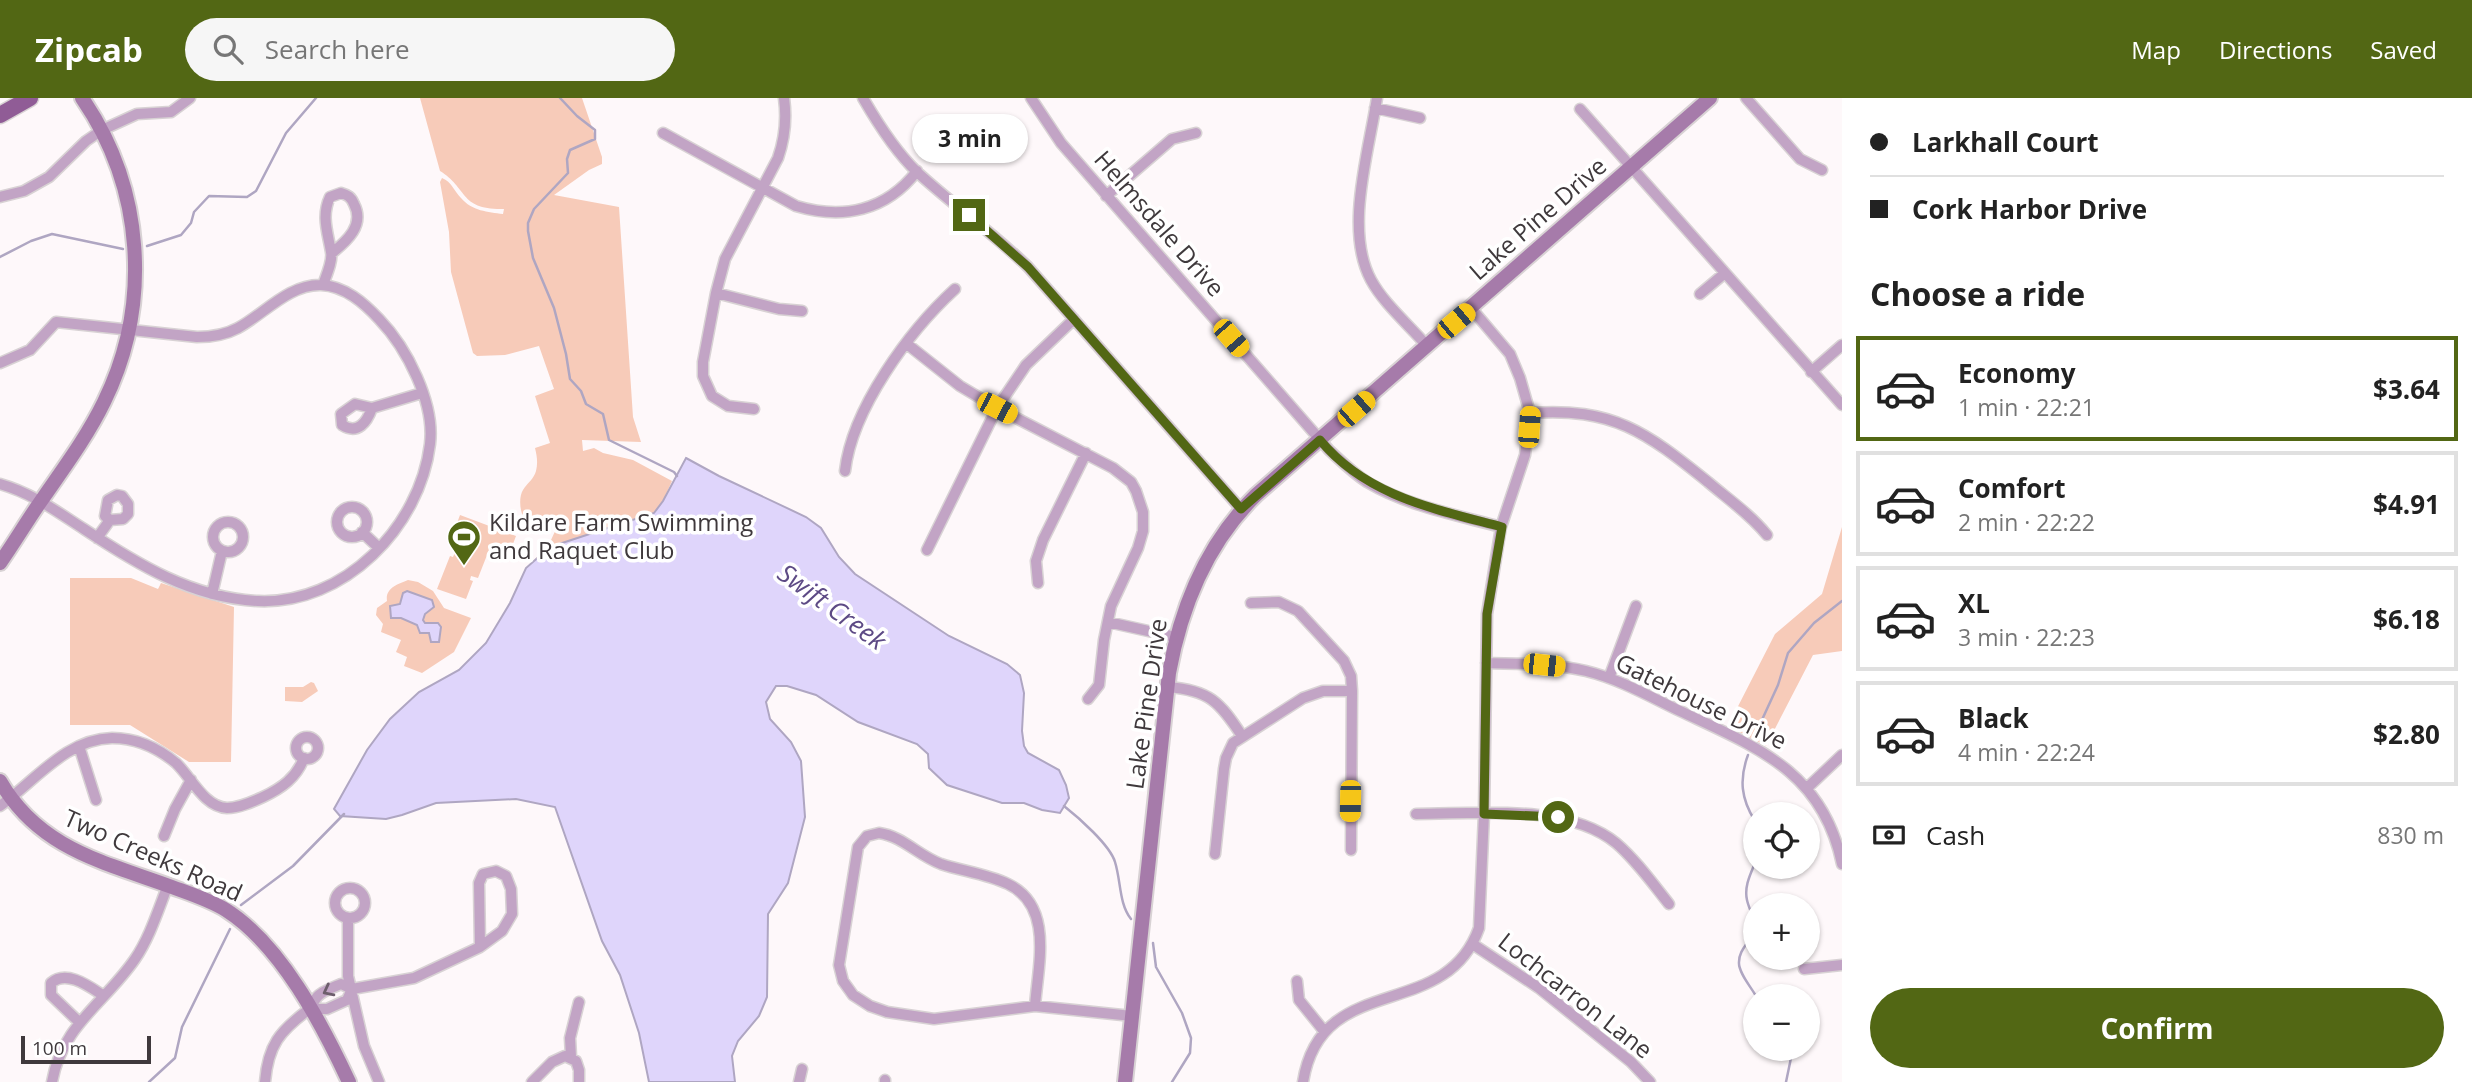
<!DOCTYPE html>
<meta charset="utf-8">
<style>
:root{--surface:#fff;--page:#f6f6f6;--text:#222;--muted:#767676;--line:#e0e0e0;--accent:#526714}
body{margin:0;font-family:"Open Sans",sans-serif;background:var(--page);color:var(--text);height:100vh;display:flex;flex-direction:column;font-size:26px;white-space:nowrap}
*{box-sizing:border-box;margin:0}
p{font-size:23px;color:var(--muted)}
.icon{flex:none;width:38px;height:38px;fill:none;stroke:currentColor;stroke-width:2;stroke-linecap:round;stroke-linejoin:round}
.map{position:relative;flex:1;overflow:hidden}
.side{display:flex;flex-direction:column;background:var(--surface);width:630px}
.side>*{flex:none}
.guide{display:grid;align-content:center;height:154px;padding:0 28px;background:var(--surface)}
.tools{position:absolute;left:1743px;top:704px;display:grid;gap:14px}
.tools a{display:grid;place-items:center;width:77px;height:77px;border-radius:50%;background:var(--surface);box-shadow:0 2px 5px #0004;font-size:35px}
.scale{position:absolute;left:21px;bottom:18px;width:130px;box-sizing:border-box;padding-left:7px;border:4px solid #3f393c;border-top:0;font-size:19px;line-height:24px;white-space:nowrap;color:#3f393c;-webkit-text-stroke:5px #fff;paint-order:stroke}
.end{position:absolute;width:32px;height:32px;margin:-16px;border:9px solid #526714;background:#fff;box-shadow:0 0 0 4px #fff}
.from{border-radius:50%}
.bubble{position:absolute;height:49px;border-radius:24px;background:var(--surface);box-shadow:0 2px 5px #0004;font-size:23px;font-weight:700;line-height:49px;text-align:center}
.car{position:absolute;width:21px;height:42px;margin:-21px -10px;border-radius:9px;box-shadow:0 0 5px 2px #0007;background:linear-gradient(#f5c518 24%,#345 0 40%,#f5c518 0 76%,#345 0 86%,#f5c518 0)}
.guide b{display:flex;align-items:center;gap:24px;height:66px;font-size:26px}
.guide b+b{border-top:2px solid var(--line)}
.guide i{width:18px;height:18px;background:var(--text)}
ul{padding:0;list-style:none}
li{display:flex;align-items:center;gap:21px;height:105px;margin:0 14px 10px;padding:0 14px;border:4px solid var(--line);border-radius:0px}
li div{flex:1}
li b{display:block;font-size:26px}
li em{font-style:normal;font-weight:700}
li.selected{border-color:var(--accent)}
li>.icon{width:63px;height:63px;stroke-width:1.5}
h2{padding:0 28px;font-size:32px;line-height:84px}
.pay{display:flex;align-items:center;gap:18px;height:77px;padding:0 28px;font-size:26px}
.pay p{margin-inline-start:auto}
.action{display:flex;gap:14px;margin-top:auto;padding:14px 28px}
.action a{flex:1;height:80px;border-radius:42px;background:var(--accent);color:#fff;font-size:28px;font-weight:700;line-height:80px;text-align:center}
header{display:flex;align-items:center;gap:42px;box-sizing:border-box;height:98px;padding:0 35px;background:var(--accent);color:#fff}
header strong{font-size:33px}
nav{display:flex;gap:38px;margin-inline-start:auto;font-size:24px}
.search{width:490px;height:63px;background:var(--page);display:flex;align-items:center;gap:18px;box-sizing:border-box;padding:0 24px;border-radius:38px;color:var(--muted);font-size:26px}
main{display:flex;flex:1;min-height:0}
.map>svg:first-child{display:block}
.green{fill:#f7cbb9}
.water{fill:#dfd5fb;stroke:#afa6c2;stroke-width:2}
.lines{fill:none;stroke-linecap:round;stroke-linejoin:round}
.stream{stroke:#afa6c2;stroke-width:2.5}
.street-casing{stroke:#d8d2d4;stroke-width:13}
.secondary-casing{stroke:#d8d2d4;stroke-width:18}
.primary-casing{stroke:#d8d2d4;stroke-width:19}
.street{stroke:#c2a4c5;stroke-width:10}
.secondary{stroke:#a67baa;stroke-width:14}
.primary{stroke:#905c96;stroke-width:16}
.oneway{stroke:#6d5e6c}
.route{stroke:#526714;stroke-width:9}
.labels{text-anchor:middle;stroke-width:7;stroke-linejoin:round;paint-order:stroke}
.street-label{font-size:24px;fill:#3f393c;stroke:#fff}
.poi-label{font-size:24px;fill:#3f393c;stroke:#fff;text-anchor:start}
.water-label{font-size:26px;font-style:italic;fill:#5d4a85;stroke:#fff}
</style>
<header>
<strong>Zipcab</strong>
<div class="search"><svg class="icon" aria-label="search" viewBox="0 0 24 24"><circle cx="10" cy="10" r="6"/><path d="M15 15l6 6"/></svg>Search here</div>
<nav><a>Map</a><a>Directions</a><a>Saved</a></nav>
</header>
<main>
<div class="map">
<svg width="1842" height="984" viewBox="0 0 1842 984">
<rect width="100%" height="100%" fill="#fef8fa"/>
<path class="green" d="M420 0H582L602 59V66L589 72 554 97 619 109 633 319 641 344 582 342 583 353 594 350 603 355 633 362 672 383 663 403 654 415 550 449 531 466 551 442 557 429 550 424 531 429C521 423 517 402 523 392 527 385 534 381 536 373 538 365 537 358 535 350L550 345 535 298 554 291 539 248 505 257 477 258 473 255 451 174 449 134 440 84 442 80C452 84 454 93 461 100 472 113 488 114 503 116L504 111C459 112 468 90 440 73Z
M460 417 516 438 508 459 489 452 478 480 471 478 470 482 473 483 466 501 437 491 450 458 453 459 458 447 450 444Z
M1842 429V553L1813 557 1766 648 1732 630 1731 622 1775 536 1822 496Z
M70 480H131L158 491 161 485 234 509 231 664H189L130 627H70Z
M408 482 418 484 433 493 444 510 471 520 454 554 422 575 404 568 407 559 396 554 401 542 381 534 383 526 376 517 377 510 387 503C385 490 398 486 408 482Z
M311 584 314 585 318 593 302 604 285 603V589H303Z"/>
<path class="water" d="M686 360 719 378 806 419 821 430 839 459 855 476 949 538 1007 566 1020 577 1024 595 1022 633 1024 648 1028 655 1059 672 1066 687 1069 700 1060 715 1042 712 1024 705H1002L947 687 929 670 928 656 917 646 858 624 816 597 787 588H776L766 604 770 621 791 644 801 663 805 719 788 785 768 816 767 899 759 918 738 943 732 958 735 984H649L639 935 620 877 602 843 555 709 516 701 436 705 402 717 386 721 340 718 334 711 367 652 390 621 419 594 459 572 486 545 510 505 526 470 550 449 654 415 663 403Z
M407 493 432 502 434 509 425 516 423 522 425 525H438L441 529 439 544H431L429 535H420L417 527 401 520H391L390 508 400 506 403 495Z"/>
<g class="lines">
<path class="stream" d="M560 0 577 18 595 32V41L570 52 567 61 568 75 534 111 528 125V133L533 160 554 210 566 256 570 281 581 293 586 306 603 316 609 342 674 374 677 378
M147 148 181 137 191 125 194 114 209 98 247 99 256 93 286 35 316 0
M0 159 31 143 52 136 123 151
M1755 637 1778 587 1788 555 1814 525 1842 503
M1748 657C1739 681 1741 701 1755 723
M1064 708C1078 719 1110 747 1115 764 1121 783 1119 806 1131 821
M1755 765C1750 777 1744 789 1747 802 1749 812 1757 823 1753 834 1750 845 1739 851 1739 864 1738 874 1751 889 1756 898
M241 807 293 768 344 716
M1153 845 1156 869 1182 915 1191 940 1190 955 1172 984
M149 984 175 960 182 929 230 831
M1786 984 1791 960 1788 950"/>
<g class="street-casing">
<path id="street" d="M863 0C878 26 895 53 917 74 953 107 993 135 1028 169L1241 411
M1031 0 1061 45 1329 352C1341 363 1353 375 1367 384 1407 408 1457 417 1501 429
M1377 0C1369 53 1344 132 1371 182 1384 206 1409 227 1427 248
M1746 0 1800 61 1822 72
M1375 10 1420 20
M1580 11 1842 307
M663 35 796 108C843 122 886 113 917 73
M1106 98 1172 41 1196 35
M0 99 24 93 49 79 86 43 102 32 137 16 171 14 190 0
M323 187C326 178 333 163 331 154 328 135 321 118 330 99L341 95C348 97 351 99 354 106 365 127 347 143 332 155
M716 195 779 211 802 213
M1700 196 1725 175
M907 246 960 288 997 310 1113 370 1131 384 1136 393 1143 414V433L1138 450 1111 508 1104 542 1099 587 1088 601
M0 265 30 252 56 224 197 239C212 239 225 237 238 230 264 216 289 186 321 187 345 188 364 205 379 221 407 250 435 305 430 346 420 429 344 507 258 503 192 500 137 466 84 431 56 413 32 395 0 386
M1811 274 1842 247
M372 310C367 324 358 337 342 327L341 316 355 306 372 310 422 295
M754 311 728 308 712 298 703 278V264L716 195 725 161 778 60C785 40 787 22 784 0
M1530 315C1613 309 1646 334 1708 384 1728 401 1750 416 1767 437
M845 373C852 311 909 233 955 191
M337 424a15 15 0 1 1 30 0a15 15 0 1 1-30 0Z
M213 439a15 15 0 1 1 30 0a15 15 0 1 1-30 0Z
M362 434 379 450
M97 440 110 422 105 418 108 402 117 397 122 398 128 406V416L123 421 110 422
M927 452 997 310 1026 267 1074 221
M1038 485 1036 463 1043 442 1086 355
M212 496 222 453
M1251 505 1279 504 1298 513 1344 563 1351 578 1352 593 1351 752
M1108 524 1175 539
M1486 565C1519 566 1553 565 1586 573 1619 581 1649 598 1680 613 1756 649 1823 673 1842 766
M1609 580 1636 508
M1168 589C1209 592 1220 604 1242 638
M296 650a11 11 0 1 1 22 0a11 11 0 1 1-22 0Z
M79 648 96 702
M1807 690 1842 657
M0 708C35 683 66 641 112 640 137 640 158 650 176 665 191 679 204 709 227 710 239 710 252 704 263 699 282 690 296 680 304 660
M1416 716C1477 716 1567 705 1616 745 1636 762 1653 786 1669 806
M879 735C902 738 919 758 941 766 962 773 987 776 1008 786 1054 808 1038 867 1035 908L934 921 887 914 870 908 853 897 843 883 839 867 858 749 867 738Z
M164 738 175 711 191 682
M1215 756 1224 671 1226 660 1233 645 1303 600 1323 593H1352
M335 805a15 15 0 1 1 30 0a15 15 0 1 1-30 0Z
M348 820V878L364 948 379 984
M1474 847 1539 890 1631 964 1650 984
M1804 871 1842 867
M1297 883 1299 902 1324 933
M1035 908 1132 918
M310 911H327L347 902 352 891
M79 924 51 897V885C67 871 90 889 104 898
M571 959 570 940 579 904
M885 982V984
M52 984C62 927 105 905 135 861 150 839 158 812 168 787
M265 984C268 947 280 933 308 912 312 908 314 903 317 899 322 893 334 889 341 886L352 891 414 880 480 849 502 833 512 816 511 791 506 778 496 773 483 776 479 785 480 849
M532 984 552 964 565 958 576 963 579 972V984
M799 984 802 971
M1303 984C1321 871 1445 926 1479 830L1484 716 1487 516 1501 429 1525 357 1530 315 1520 280 1510 256 1471 210"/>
</g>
<g class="secondary-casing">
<path id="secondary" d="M0 465C14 445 27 423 41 403 63 371 87 339 104 304 152 206 144 90 82 0
M0 683C39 751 104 764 172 789 191 796 210 802 226 812 281 847 322 926 349 984
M1125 984 1169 575C1181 509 1207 445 1256 397L1710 0"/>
</g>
<g class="primary-casing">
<path id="primary" d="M0 17 30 0"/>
</g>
<use href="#street" class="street"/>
<use href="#secondary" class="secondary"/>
<use href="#primary" class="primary"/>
</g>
<defs><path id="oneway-chevron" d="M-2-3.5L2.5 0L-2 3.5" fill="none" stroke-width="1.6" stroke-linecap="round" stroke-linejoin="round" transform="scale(1.75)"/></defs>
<use class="oneway" href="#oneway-chevron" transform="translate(328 893) rotate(153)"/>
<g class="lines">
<path class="route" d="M969 117 1028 169 1241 411 1320 342C1366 398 1435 411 1502 429L1487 516 1484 716 1558 719"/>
</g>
<defs>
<g id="stadium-pin" transform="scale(1.75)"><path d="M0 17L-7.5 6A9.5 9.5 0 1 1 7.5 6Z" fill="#526714" stroke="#fff"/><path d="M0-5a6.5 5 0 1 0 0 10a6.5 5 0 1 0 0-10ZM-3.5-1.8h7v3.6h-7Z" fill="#fff"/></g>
</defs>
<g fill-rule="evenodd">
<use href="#stadium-pin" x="464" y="439"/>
</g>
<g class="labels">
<g class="street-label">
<text transform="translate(1538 121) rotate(-41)" y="8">Lake Pine Drive</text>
<text transform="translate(1159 126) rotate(49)" y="8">Helmsdale Drive</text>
<text transform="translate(1701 604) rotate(26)" y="8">Gatehouse Drive</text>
<text transform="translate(1147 606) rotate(-82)" y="8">Lake Pine Drive</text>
<text transform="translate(153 758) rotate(24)" y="8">Two Creeks Road</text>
<text transform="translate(1575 898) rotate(38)" y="8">Lochcarron Lane</text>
</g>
<g class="poi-label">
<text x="489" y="433">Kildare Farm Swimming<tspan x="489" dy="28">and Raquet Club</tspan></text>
</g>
<g class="water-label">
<text transform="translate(832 509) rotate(36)" y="9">Swift Creek</text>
</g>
</g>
</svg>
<div class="tools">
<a><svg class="icon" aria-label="locate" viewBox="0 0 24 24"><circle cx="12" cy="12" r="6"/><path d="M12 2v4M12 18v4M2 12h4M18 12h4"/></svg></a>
<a>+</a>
<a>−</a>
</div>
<div class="scale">100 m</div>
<i class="end from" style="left:1558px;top:719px"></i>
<i class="end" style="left:969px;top:117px"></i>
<div class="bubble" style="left:912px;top:16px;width:116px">3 min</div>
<i class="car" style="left:1456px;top:223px;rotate:50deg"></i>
<i class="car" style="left:1231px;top:240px;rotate:139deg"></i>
<i class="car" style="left:997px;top:310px;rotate:117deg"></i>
<i class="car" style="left:1356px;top:311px;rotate:49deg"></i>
<i class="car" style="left:1529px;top:329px;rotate:4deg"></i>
<i class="car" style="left:1544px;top:567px;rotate:96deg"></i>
<i class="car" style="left:1350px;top:703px;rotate:181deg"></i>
</div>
<section class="side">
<div class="guide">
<b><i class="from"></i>Larkhall Court</b>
<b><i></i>Cork Harbor Drive</b>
</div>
<h2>Choose a ride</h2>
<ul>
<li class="selected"><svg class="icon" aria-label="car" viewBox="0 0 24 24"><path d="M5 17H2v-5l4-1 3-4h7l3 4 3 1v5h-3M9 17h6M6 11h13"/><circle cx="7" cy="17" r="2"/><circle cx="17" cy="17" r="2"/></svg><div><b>Economy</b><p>1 min · 22:21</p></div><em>$3.64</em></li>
<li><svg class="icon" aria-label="car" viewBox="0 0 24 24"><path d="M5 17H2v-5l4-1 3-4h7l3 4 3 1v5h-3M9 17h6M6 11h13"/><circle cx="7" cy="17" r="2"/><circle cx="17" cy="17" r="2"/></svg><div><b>Comfort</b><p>2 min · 22:22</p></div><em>$4.91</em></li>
<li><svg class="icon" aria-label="car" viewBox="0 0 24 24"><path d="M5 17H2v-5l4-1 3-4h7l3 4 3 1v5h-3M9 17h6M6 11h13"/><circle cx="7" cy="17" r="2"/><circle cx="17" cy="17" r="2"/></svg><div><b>XL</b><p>3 min · 22:23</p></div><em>$6.18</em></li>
<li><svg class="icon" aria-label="car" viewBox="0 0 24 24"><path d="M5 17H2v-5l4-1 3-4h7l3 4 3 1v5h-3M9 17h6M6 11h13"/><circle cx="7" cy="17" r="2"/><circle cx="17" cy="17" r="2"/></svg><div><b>Black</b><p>4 min · 22:24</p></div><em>$2.80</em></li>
</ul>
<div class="pay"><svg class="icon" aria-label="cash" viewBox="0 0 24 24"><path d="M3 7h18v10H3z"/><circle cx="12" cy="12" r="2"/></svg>Cash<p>830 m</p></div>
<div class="action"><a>Confirm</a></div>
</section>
</main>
